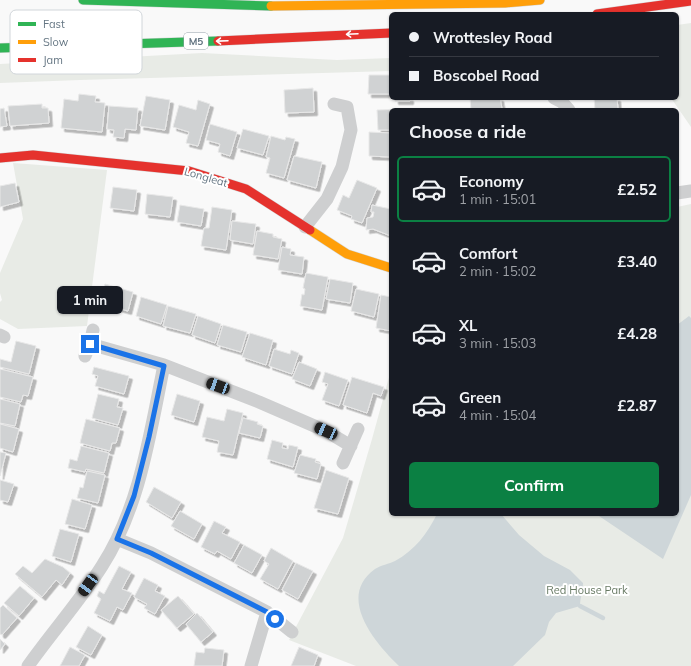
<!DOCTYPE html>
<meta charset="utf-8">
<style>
:root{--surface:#171b24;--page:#20242c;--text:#f1f3f6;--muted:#9ea1a6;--line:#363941;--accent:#0b8043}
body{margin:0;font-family:Mulish,sans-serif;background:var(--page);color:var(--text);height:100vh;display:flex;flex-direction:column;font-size:15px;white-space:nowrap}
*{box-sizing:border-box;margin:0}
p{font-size:13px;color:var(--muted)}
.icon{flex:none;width:22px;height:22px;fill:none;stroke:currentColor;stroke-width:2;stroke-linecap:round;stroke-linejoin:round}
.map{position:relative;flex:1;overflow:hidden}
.sheet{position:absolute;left:389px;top:108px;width:290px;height:408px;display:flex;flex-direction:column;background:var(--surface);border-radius:6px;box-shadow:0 1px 3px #0004}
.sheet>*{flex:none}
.hud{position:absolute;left:389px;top:12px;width:290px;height:88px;border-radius:6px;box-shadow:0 1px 3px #0004;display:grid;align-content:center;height:88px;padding:0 20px;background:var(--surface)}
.end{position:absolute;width:18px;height:18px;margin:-9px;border:5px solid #1a73e8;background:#fff;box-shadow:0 0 0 2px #fff}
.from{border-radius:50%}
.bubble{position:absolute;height:28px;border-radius:6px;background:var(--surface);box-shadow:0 1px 3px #0004;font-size:13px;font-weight:700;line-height:28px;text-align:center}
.car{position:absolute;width:12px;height:24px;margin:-12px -6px;border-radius:5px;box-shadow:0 0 3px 1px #0007;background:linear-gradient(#222 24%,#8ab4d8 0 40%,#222 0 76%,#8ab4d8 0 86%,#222 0)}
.hud b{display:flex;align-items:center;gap:14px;height:38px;font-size:15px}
.hud b+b{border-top:1px solid var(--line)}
.hud i{width:10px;height:10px;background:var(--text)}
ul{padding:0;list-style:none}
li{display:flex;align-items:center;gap:12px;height:66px;margin:0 8px 6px;padding:0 12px;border:2px solid transparent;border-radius:6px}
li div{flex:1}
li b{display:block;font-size:15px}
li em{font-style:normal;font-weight:700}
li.on{border-color:var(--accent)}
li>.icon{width:36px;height:36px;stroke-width:1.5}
h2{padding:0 20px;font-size:18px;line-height:48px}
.cta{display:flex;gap:8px;margin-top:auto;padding:8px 20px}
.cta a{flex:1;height:46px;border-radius:6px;background:var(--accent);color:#fff;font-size:16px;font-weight:700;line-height:46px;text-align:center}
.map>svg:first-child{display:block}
.green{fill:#e8ebe6}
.water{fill:#ced6d9}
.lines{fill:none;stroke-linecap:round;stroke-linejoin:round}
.stream{stroke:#ced6d9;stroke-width:4.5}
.building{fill:#d0d2d3;stroke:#e8e8e8;filter:url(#shadow)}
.fast-casing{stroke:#d5d6d7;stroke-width:10}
.slow-casing{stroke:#d5d6d7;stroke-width:10}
.jam-casing{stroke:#d5d6d7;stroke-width:10}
.street{stroke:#cecfd0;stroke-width:13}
.fast{stroke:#30b455;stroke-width:9}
.slow{stroke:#ff9f0a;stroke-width:9}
.jam{stroke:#e5322d;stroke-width:9}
.oneway{stroke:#fff}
.route{stroke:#1a73e8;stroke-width:5}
.labels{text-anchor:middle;stroke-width:4;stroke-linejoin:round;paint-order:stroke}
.shield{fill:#fff;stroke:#939fa8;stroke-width:1}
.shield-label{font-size:10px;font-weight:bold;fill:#657683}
.street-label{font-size:11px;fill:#657683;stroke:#fff}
.park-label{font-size:11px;fill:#687a64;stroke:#fff}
.key{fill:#fff;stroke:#d1d6da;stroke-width:1}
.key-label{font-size:11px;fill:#657683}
</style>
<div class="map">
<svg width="691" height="666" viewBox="0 0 691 666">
<defs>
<filter id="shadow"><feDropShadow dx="3.5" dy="3.5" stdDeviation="0" flood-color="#0004"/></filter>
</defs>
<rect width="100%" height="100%" fill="#f9f9f9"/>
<path class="green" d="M691 23V127L671 98H677V25Z
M202 53 337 60 391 58V71L80 80 0 83V64Z
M13 163 107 170 87 326 18 329 0 319V302L2 300 0 293V273L23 219Z
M691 204V666H356L289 640 343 538 372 439 391 370V514H677V207Z"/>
<path class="water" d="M689 316 691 318V495L663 559 596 514H677V325Z
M437 514H501L519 535 544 556 570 570 583 583C583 592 580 598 580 606L556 613 549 622 545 635 513 666H399C375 643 336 597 375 569 381 565 389 564 395 561 415 550 427 534 437 514Z"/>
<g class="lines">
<path class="stream" d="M580 606 603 618"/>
</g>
<path class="building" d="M369 75H390V77H391V94H368Z
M313 88 314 112 285 113 284 90Z
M79 94 96 96 95 102 105 103 102 132 61 128 64 99 78 101Z
M146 96 170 100 165 130 140 126Z
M395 98H410V101H395Z
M470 98H500L502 109 471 110Z
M594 98H617L618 110H595Z
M198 100 210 104 198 146 186 143 189 132 173 127 179 105 196 110Z
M42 104V108H48L49 123 10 126 8 106Z
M109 106 138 108 136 130 125 129 124 138 113 137 114 130 107 129Z
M4 108 7 126 0 127V109Z
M409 109 391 110V130H378L377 110Z
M210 124 237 132 230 156 218 152 220 144 206 140Z
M243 129 269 136 263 155 237 148Z
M369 132 391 133V157L369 156Z
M271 136 285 140 286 137 295 139 284 178 266 173 270 158 266 157Z
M294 156 322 162 316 188 287 180Z
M357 180 377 188 362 223 351 219 352 216 337 210 343 195 349 198Z
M15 183 19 202 0 207V186Z
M113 187 137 190 134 211 110 208Z
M147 194 173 197 170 217 145 214Z
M180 205 204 209 201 226 177 222Z
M372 205 391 209V236L373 229 366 230 367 218 373 217 374 212H371Z
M212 207 232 210 226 250 201 246 204 228H209Z
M232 221 256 224 253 244 230 240Z
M257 231 273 234V237L282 239 278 259 253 255Z
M282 247 291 249 290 255 304 257 302 274 278 270Z
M306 273 328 277 322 310 300 306 302 294 304 295 305 289 303 288Z
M330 279 353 283 350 303 326 299Z
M105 284 133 292 128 311 100 303Z
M356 289 379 294 374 317 351 311Z
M381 295 391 297V331L376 328Z
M141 297 167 305 161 324 136 316Z
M168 306 196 314 190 333 163 326Z
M198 316 221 324 215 343 192 335Z
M223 325 247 332 241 352 217 345Z
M250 333 273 340 266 365 242 357Z
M16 341 36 346 29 374 0 367V359L11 362Z
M274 349 290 354 291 350 299 353 292 374 269 366Z
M299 362 317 369 310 386 292 379Z
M94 367 129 376 124 394 95 386 98 376 92 374Z
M0 369 33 377 28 396 23 395 21 402 0 397Z
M325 372 348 380 339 406 322 400 328 384 322 382Z
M352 377 384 387 381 396 373 393 367 413 343 405Z
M98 394 119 399 117 407 123 408 118 425 92 418Z
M177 394 200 401 194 422 171 415Z
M0 399 20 404 15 426 0 423Z
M227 409 243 413 233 455 217 452 219 441 202 437 207 417 224 421Z
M243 418 258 422 257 424 263 426 260 438 239 433Z
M86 419 120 428 116 443H112L110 451 80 443Z
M0 424 19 429 13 452 0 448Z
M272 440 283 443 282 448 288 449 289 445 298 447 293 467 267 459Z
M81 446 109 453 104 473 86 469 85 472 68 468 70 459 77 461Z
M0 452 6 453 0 476Z
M300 455 316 459 315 462 321 464 317 479 294 473Z
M326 470 349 478 338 514 314 508Z
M87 471 105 475 98 503 77 498 80 487 83 488Z
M0 480 14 484 8 502 0 500Z
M154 487 181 502 172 518 146 502Z
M72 499 92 505 85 529 65 524Z
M180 511 202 524 194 539 171 526Z
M214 521 226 527 222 533 240 542 231 559 217 551 215 554 201 547Z
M60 529 79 534 71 562 52 556Z
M244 545 262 555 252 573 234 563Z
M271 548 293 561 278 589 260 579 269 564 264 561Z
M45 559 63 567 70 573 62 585 56 580 42 597 15 574 23 566 32 573Z
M296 563 313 571 298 599 282 590Z
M119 566 131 572 122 589 132 593 123 610 117 607 110 621 94 613 101 599 97 596 99 591 104 594Z
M144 578 158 585 155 591 165 596 155 614 144 608 147 604 134 597Z
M20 586 34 598 19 616 4 603Z
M178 596 194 614 177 628 161 610Z
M3 605 17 618 2 635 0 634V608Z
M197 613 213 632 201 642 186 624Z
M88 626 102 635 91 655 76 647Z
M0 639 5 644 0 650Z
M70 647 85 655 79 666H60Z
M299 647 318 655 314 666H291Z
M205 648 224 650 222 666H194L196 652 204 653Z"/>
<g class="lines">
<g class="fast-casing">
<path id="fast" d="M83 0 271 6
M0 48 218 41"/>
</g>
<g class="slow-casing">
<path id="slow" d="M271 6 505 3 540 0
M310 230 347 254 391 268"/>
</g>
<g class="jam-casing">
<path id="jam" d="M597 14 691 1
M218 41 391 33
M0 158 33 155 189 171 246 189 310 230"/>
</g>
<path class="street" d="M554 98 562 102 569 110
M677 193 691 191
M305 227 327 199 342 167 351 130 347 107 334 104
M0 335 4 337
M90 344 164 365 259 402 326 431 351 446
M85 356 90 344 93 330
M343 463 358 429
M117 539 151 553 267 612 292 632
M28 666C52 632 80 601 102 566 140 507 150 433 164 365
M251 666 267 612"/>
<use href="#fast" class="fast"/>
<use href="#slow" class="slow"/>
<use href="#jam" class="jam"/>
</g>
<defs><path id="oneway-shaft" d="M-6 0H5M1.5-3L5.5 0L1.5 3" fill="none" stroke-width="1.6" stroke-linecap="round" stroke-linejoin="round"/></defs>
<g class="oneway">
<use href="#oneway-shaft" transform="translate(352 34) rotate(177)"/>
<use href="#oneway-shaft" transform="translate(222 41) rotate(178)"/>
</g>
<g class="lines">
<path class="route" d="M90 344 164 366 149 437 134 496 117 539 151 553 267 612 275 619"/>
</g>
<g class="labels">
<rect class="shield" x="184" y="33" width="24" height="16" rx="3"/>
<g class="shield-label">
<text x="196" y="45">M5</text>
</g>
<g class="street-label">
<text transform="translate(206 177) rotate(16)" y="4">Longleat</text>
</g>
<g class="park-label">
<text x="587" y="594">Red House Park</text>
</g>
</g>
<rect x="10" y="10" width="132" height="64" rx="6" class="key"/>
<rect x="18" y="22" width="18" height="4" fill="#30b455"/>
<rect x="18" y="40" width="18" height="4" fill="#ff9f0a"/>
<rect x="18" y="58" width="18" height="4" fill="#e5322d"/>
<g class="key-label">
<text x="43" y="28">Fast</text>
<text x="43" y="46">Slow</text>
<text x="43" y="64">Jam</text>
</g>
</svg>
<i class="end from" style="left:275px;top:619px"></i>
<i class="end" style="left:90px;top:344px"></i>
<div class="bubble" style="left:57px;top:286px;width:66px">1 min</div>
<i class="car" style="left:218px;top:386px;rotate:290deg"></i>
<i class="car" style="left:326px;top:431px;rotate:294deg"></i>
<i class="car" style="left:88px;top:585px;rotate:216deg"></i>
<div class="hud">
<b><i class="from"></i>Wrottesley Road</b>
<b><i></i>Boscobel Road</b>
</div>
<section class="sheet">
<h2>Choose a ride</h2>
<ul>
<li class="on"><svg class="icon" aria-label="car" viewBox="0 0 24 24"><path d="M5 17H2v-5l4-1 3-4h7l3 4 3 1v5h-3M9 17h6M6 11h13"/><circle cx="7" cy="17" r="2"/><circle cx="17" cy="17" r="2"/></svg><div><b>Economy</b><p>1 min · 15:01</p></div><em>£2.52</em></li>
<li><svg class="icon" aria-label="car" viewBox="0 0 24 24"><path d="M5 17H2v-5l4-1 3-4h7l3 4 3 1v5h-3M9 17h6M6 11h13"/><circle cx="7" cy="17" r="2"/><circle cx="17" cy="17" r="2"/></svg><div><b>Comfort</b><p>2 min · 15:02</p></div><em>£3.40</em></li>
<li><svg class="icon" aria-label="car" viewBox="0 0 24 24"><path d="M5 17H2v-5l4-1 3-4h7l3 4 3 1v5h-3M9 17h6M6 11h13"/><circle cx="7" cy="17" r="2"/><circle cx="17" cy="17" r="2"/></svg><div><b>XL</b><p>3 min · 15:03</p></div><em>£4.28</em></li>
<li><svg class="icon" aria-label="car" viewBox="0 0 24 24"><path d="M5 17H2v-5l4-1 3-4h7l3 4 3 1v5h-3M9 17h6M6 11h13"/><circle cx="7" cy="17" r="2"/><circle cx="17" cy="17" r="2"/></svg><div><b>Green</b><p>4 min · 15:04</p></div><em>£2.87</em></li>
</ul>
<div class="cta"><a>Confirm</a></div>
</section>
</div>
